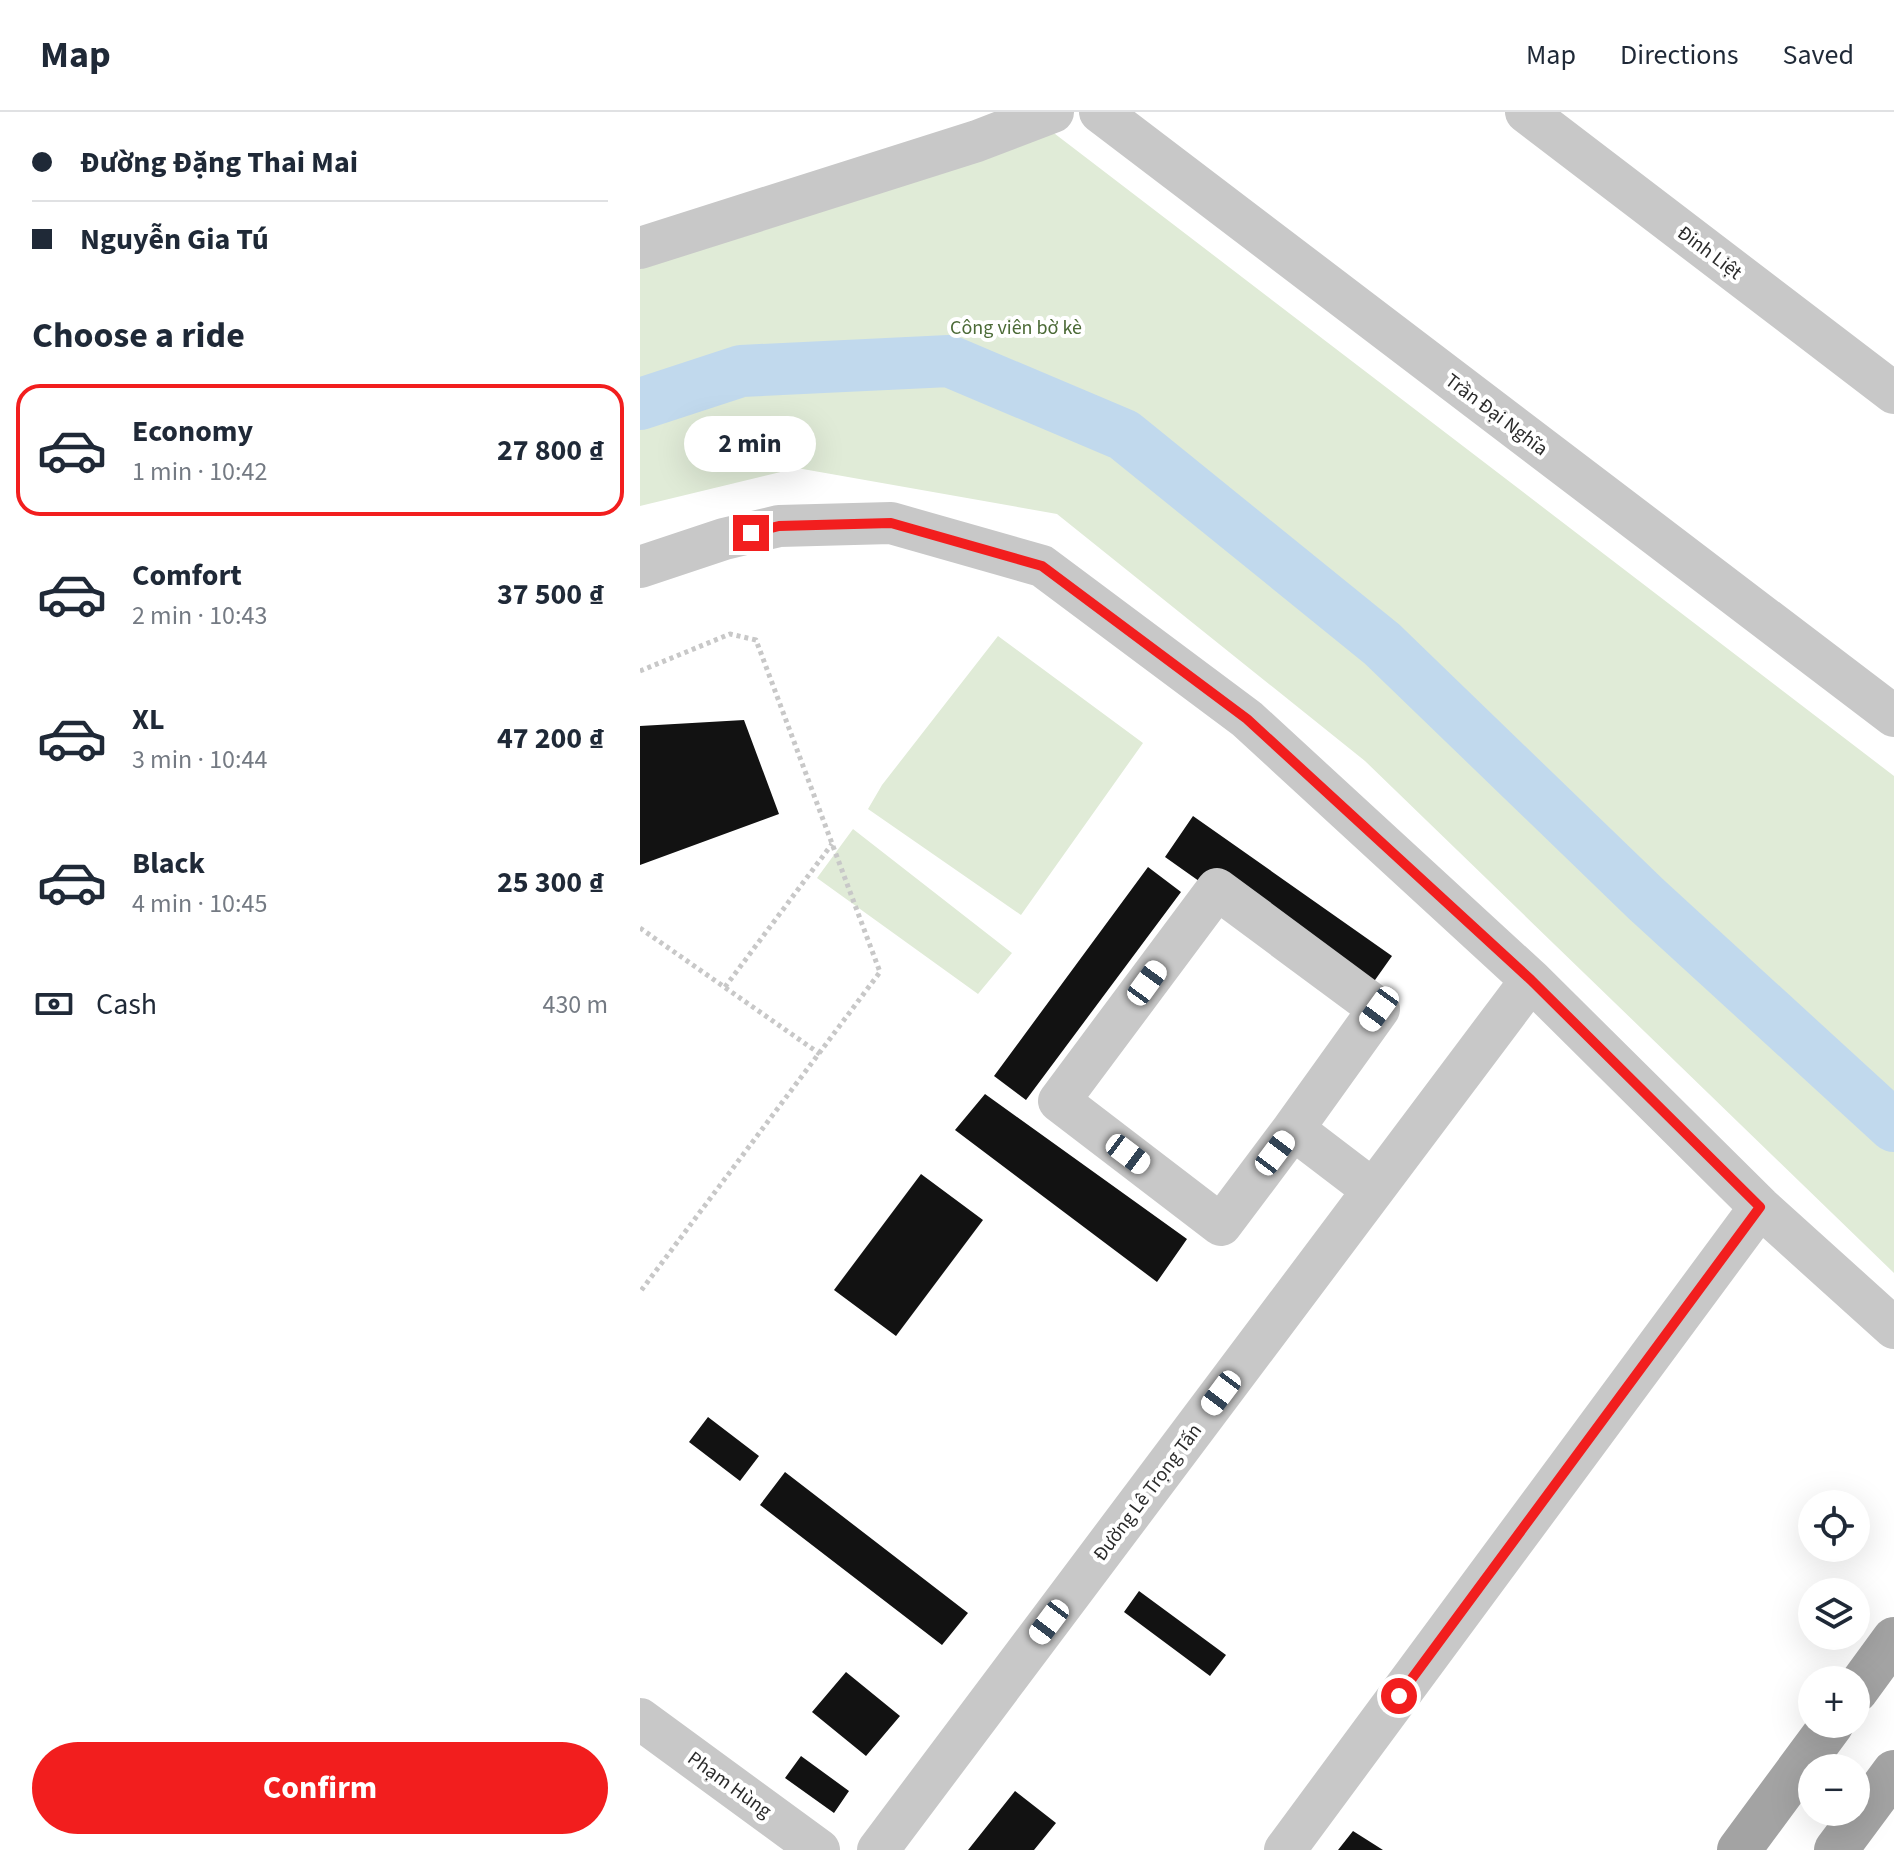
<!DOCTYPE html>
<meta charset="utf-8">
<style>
:root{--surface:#fff;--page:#f2f2f3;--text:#1f2937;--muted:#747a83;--line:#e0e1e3;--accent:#f21e1e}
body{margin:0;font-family:"Source Sans 3",sans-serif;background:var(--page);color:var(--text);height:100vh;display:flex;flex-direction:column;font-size:30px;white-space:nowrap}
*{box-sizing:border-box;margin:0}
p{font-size:26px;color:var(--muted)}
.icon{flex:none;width:44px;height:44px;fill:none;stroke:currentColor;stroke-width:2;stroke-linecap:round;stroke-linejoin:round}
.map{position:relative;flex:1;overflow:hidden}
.side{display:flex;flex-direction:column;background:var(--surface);width:640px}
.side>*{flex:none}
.top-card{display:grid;align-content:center;height:176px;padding:0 32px;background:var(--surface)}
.tools{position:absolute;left:1158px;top:1378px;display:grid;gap:16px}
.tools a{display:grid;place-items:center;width:72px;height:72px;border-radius:50%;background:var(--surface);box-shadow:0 8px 32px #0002;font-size:40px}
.end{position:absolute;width:36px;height:36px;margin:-18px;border:10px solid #f21e1e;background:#fff;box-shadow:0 0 0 4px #fff}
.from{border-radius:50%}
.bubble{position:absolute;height:56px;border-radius:28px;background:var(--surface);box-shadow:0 8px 32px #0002;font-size:26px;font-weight:700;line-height:56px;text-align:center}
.car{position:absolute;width:24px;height:48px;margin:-24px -12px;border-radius:10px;box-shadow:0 0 6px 2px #0007;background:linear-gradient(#fff 24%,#345 0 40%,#fff 0 76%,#345 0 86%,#fff 0)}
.top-card b{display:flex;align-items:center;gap:28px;height:76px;font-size:30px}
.top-card b+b{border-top:2px solid var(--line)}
.top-card i{width:20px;height:20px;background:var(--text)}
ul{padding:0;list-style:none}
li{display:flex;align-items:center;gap:24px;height:132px;margin:0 16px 12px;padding:0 16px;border:4px solid transparent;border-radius:24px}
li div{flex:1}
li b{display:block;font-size:30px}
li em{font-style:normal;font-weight:700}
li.on{border-color:var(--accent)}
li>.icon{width:72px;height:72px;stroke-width:1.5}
h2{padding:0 32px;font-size:36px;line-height:96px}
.pay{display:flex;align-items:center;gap:20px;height:88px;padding:0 32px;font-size:30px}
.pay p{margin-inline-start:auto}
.primary-button{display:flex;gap:16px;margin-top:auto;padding:16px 32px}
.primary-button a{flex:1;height:92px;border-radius:48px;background:var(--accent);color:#fff;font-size:32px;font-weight:700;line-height:92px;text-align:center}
header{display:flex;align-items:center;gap:48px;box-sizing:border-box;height:112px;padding:0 40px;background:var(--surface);border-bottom:2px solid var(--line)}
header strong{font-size:38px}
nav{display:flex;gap:44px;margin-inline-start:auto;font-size:28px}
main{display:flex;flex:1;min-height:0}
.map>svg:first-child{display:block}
.green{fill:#e0ebd7}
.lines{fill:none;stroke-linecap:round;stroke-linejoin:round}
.river{stroke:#c1d9ed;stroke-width:52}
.building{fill:#121212}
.path{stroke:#c8c8c8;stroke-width:5;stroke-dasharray:4 4;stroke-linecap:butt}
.minor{stroke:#c8c8c8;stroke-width:42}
.major{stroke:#a3a3a3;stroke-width:44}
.route{stroke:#f21e1e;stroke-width:10}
.labels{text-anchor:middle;stroke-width:8;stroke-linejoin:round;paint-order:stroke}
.street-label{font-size:20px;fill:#2b2b2b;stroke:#fff}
.park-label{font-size:20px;fill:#4b6a36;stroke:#fff}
</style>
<header>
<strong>Map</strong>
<nav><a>Map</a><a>Directions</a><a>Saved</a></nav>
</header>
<main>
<section class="side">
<div class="top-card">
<b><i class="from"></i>Đường Đặng Thai Mai</b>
<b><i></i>Nguyễn Gia Tú</b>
</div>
<h2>Choose a ride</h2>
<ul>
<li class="on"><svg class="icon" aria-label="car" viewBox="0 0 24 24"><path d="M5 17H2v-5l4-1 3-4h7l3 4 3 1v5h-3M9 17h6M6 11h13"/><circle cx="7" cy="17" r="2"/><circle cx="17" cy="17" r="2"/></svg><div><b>Economy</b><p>1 min · 10:42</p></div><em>27 800 ₫</em></li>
<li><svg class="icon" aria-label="car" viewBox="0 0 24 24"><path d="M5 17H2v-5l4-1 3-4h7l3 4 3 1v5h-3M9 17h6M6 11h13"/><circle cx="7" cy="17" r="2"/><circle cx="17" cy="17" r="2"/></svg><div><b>Comfort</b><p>2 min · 10:43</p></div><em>37 500 ₫</em></li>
<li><svg class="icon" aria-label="car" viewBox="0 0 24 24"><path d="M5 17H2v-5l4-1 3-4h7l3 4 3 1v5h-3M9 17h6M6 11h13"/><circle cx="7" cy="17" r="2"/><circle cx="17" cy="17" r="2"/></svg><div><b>XL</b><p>3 min · 10:44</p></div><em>47 200 ₫</em></li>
<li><svg class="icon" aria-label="car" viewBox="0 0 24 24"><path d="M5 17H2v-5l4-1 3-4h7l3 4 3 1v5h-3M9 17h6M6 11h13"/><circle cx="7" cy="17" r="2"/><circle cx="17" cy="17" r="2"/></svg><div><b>Black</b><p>4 min · 10:45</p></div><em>25 300 ₫</em></li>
</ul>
<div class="pay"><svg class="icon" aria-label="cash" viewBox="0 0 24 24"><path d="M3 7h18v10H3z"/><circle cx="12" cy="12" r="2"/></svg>Cash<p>430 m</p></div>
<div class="primary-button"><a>Confirm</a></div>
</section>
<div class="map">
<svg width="1254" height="1738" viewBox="0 0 1254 1738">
<rect width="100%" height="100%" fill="#fff"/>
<path class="green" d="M406 15 1254 664V1161L725 649 417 402 157 356 0 394V157Z
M358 524 503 631 381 803 228 697 242 673Z
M213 717 372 841 338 882 177 766Z"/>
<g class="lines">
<path class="river" d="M0 292 101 259 309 249 484 323 742 532 1006 787 1254 1014"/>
</g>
<path class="building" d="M104 608 139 702 0 753V614Z
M553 704 752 844 723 885 525 745Z
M508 755 541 780 386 988 354 964Z
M345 982 547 1127 517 1170 315 1018Z
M281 1062 343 1108 256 1224 194 1178Z
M68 1305 119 1344 100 1369 49 1330Z
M145 1360 328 1501 302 1533 120 1393Z
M499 1479 586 1543 570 1564 484 1500Z
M206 1560 260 1604 226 1644 172 1600Z
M161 1644 209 1679 194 1701 145 1666Z
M375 1679 416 1711 394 1738H328Z
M713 1719 743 1738H698Z"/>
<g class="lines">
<path class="path" d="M0 559 90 522 116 528 240 860 0 1180
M0 816 180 942
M85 875 192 732"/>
<path class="minor" d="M460 0 1254 604
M886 0 1254 281
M0 136 337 29 413 0
M0 455 84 427 139 414 251 411 402 454 607 607 891 868 1120 1095 1254 1216
M653 1017 581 1113 419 989 577 777 739 897 653 1017 733 1078
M0 1607 179 1738
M238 1738 891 868
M645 1738 1120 1095"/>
<path class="major" d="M1216 1579 1254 1527
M1099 1738 1192 1612
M1196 1738 1254 1660"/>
</g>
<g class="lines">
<path class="route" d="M111 421 139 414 251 411 402 454 607 607 891 868 1120 1095 759 1584"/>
</g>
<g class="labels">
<g class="street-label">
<text transform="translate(1070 140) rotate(37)" y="7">Đinh Liệt</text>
<text transform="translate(857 302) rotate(37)" y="7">Trần Đại Nghĩa</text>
<text transform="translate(507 1380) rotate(-53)" y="7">Đường Lê Trọng Tấn</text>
<text transform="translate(90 1672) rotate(36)" y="7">Phạm Hùng</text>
</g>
<g class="park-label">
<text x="376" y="222">Công viên bờ kè</text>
</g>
</g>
</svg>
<div class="tools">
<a><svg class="icon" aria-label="locate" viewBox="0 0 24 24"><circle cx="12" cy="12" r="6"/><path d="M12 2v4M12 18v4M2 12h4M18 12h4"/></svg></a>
<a><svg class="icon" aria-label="layers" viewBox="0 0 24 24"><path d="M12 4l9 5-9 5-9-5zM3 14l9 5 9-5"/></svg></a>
<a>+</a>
<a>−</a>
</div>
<i class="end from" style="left:759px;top:1584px"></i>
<i class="end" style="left:111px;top:421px"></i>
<div class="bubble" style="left:44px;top:304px;width:132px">2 min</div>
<i class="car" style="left:507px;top:871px;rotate:36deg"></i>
<i class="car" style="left:739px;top:897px;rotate:216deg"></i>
<i class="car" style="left:635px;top:1041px;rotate:37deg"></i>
<i class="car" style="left:488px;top:1042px;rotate:127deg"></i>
<i class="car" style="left:581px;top:1281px;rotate:217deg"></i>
<i class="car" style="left:409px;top:1510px;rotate:217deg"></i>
</div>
</main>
